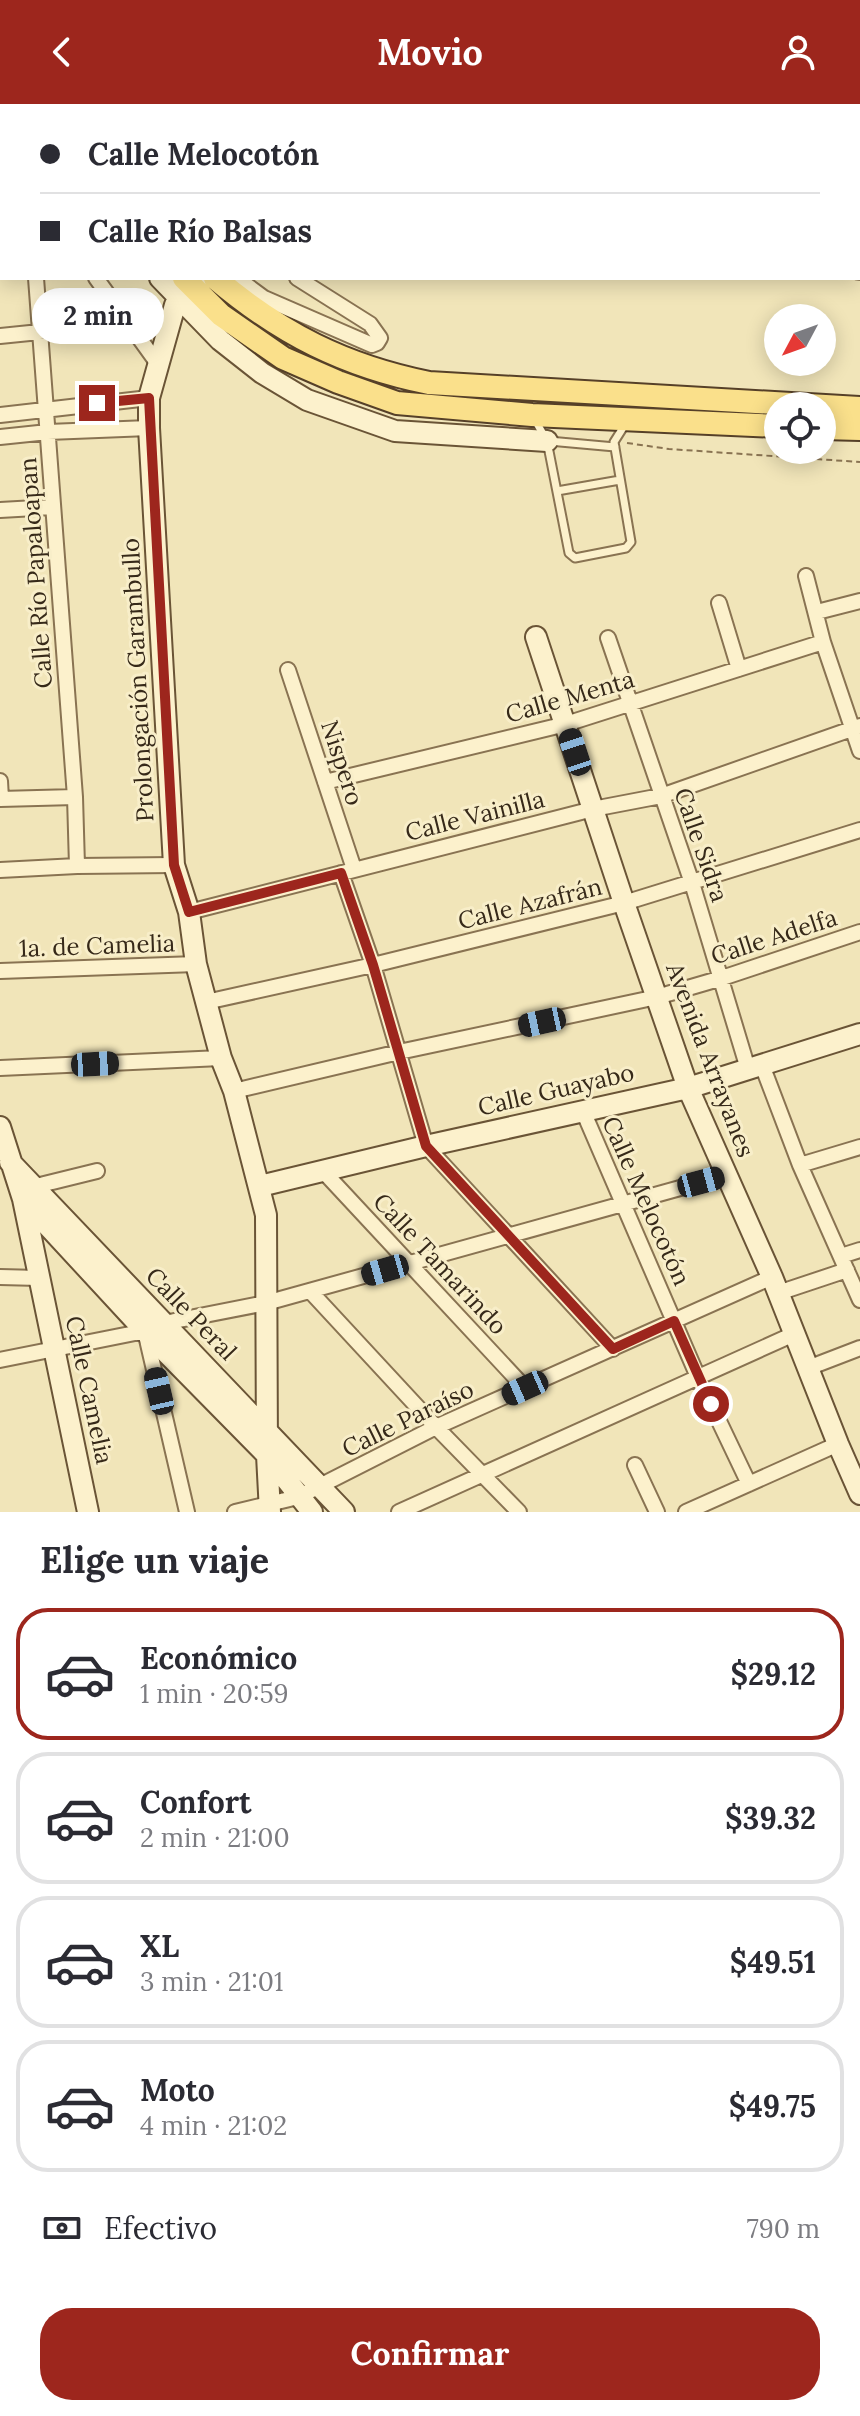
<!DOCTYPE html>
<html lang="es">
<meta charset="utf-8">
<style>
:root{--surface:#fff;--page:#f2f2f3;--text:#2b2b33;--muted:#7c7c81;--line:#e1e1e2;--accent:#9d261d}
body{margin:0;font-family:Lora,serif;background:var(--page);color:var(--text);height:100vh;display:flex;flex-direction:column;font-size:30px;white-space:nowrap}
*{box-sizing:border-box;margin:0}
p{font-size:26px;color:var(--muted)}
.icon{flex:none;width:44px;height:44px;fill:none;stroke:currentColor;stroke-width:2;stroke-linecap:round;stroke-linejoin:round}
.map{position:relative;height:1408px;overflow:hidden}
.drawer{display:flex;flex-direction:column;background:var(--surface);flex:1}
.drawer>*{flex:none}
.top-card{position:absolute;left:0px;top:0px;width:860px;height:176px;box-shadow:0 4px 20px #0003;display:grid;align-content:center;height:176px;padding:0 40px;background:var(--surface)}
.needle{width:52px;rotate:229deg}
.tools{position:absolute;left:764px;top:200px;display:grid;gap:16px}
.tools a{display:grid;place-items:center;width:72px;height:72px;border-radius:50%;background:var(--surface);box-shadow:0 4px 20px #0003;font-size:40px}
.end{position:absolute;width:36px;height:36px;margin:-18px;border:10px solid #9d261d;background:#fff;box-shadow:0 0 0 4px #fff}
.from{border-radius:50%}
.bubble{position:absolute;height:56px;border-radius:28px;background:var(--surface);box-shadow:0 4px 20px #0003;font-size:26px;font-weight:800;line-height:56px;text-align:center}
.car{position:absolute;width:24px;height:48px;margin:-24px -12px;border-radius:10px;box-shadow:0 0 6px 2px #0007;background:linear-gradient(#222 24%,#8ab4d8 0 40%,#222 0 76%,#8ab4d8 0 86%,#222 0)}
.top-card b{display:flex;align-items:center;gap:28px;height:76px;font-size:30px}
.top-card b+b{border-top:2px solid var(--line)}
.top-card i{width:20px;height:20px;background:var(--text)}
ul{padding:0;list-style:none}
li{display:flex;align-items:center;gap:24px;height:132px;margin:0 16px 12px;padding:0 24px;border:4px solid var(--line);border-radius:32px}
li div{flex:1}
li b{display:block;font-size:30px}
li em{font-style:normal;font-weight:800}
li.on{border-color:var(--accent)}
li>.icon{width:72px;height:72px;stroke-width:1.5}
h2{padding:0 40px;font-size:36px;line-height:96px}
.pay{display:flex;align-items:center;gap:20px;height:88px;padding:0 40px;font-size:30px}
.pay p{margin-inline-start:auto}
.primary-button{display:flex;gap:16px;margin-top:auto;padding:16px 40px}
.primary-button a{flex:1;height:92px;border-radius:32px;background:var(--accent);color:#fff;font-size:32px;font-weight:800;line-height:92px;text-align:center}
header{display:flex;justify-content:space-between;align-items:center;height:104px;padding:0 40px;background:var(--accent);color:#fff;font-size:36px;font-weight:800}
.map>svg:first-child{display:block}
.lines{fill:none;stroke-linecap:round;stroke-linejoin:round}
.river{stroke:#9ec1b9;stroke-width:22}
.lane-casing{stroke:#897352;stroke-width:11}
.street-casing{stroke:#897352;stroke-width:18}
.secondary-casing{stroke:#6a5436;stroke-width:24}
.primary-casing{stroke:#564028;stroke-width:26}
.path{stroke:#897352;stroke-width:2;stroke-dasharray:6 4;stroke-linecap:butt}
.lane{stroke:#fcf1cc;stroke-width:7}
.street{stroke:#fcf1cc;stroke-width:14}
.secondary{stroke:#fcf1cc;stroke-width:20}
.primary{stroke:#fae08b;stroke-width:22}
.route{stroke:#9d261d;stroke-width:10}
.labels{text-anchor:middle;stroke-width:6;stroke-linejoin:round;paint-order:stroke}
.street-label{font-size:24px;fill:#362919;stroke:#f8eec9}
</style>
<header><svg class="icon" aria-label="back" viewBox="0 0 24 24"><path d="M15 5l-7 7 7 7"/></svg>Movio<svg class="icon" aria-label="person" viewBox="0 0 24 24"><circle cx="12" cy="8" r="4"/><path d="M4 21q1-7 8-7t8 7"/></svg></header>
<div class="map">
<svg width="860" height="1408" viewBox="0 0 860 1408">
<rect width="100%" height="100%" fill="#f1e5b9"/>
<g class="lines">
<path class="river" d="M858 114 860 115"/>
<g class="lane-casing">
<path id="lane" d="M535 316 547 337 569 449 575 454 626 444 631 438 614 338 626 319
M549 337 615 343
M557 387 620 376"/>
</g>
<g class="street-casing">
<path id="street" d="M171 0 173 2
M188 0 190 2
M318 2 320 0
M0 36 2 40
M0 85 2 84
M0 155H2
M36 174 75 693 77 762
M96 174 158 260
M237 174 264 194 372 241 377 239 380 234 370 220 297 174
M0 232 128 219
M0 311 149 294
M0 333 48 328 149 324
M0 406 53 403
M806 472 823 538 860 647
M719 499 739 565
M817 508 860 497
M608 534 692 779 748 965
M288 566 354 765
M0 677 1 695
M325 678 566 620 823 538
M0 695 75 693
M0 766 77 762 174 761
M341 769 373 861 426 1042 613 1245
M189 808 593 705 661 692 860 622
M0 867 196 860
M206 898 373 861 624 799 860 726
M762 961 800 1061 860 1196
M0 964 221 954
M234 987 399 948 657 893 722 874 860 828
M583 1007 698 1273 749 1380
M800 1061 860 1043
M323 1067 525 1284
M32 1083 97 1067
M841 1152 860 1146
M0 1173 39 1174
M310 1187 436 1323 519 1408
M778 1189 847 1166
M145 1227 187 1408
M0 1256 145 1227 164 1219 266 1199 727 1071
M808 1264 860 1244
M635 1361 657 1408
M235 1408 298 1393 436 1323 772 1173
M399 1408 794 1230
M686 1408 838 1340"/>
</g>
<g class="secondary-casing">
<path id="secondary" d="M5 0 7 2
M81 0 83 2
M160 174 220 236 262 269 307 296 395 327 547 337
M201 174 175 201 149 294V324L174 761 189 808 196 860 221 954 234 987 266 1111 267 1351 270 1408
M536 533 624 799 688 984 772 1173 838 1340 860 1390
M0 1023 23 1095 88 1408
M10 1058 344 1408
M260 1082 426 1042 688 984 860 930
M23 1095 145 1227 267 1351 312 1408"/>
</g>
<g class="primary-casing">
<path id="primary" d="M25 0 27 2
M57 0 58 2
M184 174 221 211 283 254 338 278 397 299 532 311 778 322
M215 174C281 230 345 262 429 279L860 304
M822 324 860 325"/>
</g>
<path class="path" d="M212 0 214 2
M845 174 860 176
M627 339 669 345 860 358"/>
<use href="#lane" class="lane"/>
<use href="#street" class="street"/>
<use href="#secondary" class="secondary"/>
<use href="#primary" class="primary"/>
</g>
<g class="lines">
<path class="route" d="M97 299 149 294 174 761 189 808 341 769 373 861 426 1042 613 1245 674 1217 711 1300"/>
</g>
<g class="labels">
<g class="street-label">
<text transform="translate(36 469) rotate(-94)" y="8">Calle Río Papaloapan</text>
<text transform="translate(138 576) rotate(-93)" y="8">Prolongación Garambullo</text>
<text transform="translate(570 593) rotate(-16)" y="8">Calle Menta</text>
<text transform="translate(342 659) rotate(72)" y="8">Nispero</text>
<text transform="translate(475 712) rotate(-14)" y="8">Calle Vainilla</text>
<text transform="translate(701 741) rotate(71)" y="8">Calle Sidra</text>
<text transform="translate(530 800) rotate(-14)" y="8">Calle Azafrán</text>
<text transform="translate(774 833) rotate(-18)" y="8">Calle Adelfa</text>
<text transform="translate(97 842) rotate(-2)" y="8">1a. de Camelia</text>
<text transform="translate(710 956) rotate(69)" y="8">Avenida Arrayanes</text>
<text transform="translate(556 986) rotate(-13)" y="8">Calle Guayabo</text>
<text transform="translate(646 1097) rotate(66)" y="8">Calle Melocotón</text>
<text transform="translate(440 1160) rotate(47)" y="8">Calle Tamarindo</text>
<text transform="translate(191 1210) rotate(46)" y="8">Calle Peral</text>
<text transform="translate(89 1286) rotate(78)" y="8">Calle Camelia</text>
<text transform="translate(408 1315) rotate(-26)" y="8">Calle Paraíso</text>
</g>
</g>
</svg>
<div class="tools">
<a><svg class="needle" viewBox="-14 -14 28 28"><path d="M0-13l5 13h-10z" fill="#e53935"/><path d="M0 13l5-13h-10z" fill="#7c7c81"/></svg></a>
<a><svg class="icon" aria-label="locate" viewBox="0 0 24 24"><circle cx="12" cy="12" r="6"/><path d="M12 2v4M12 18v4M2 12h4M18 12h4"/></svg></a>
</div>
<i class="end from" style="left:711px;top:1300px"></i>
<i class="end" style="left:97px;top:299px"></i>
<div class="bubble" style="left:32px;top:184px;width:132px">2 min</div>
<i class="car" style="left:575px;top:648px;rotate:342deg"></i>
<i class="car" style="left:542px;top:918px;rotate:258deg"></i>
<i class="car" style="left:95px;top:960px;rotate:87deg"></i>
<i class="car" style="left:701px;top:1078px;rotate:75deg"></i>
<i class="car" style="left:385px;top:1166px;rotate:254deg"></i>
<i class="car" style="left:525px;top:1284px;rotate:246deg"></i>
<i class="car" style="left:159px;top:1287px;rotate:347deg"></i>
<div class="top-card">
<b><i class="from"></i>Calle Melocotón</b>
<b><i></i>Calle Río Balsas</b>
</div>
</div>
<section class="drawer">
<h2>Elige un viaje</h2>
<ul>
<li class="on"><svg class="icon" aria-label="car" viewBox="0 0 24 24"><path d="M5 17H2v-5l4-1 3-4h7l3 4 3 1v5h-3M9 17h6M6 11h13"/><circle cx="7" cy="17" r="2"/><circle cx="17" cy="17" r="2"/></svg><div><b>Económico</b><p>1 min · 20:59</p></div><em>$29.12</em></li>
<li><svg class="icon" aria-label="car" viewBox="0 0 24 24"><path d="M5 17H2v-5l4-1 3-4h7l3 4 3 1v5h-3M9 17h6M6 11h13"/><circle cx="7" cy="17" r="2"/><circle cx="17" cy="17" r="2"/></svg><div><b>Confort</b><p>2 min · 21:00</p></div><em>$39.32</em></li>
<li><svg class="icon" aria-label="car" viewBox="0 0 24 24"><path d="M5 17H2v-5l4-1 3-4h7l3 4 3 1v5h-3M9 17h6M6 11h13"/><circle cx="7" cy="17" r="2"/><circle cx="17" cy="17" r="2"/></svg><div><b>XL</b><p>3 min · 21:01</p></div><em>$49.51</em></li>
<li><svg class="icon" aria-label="car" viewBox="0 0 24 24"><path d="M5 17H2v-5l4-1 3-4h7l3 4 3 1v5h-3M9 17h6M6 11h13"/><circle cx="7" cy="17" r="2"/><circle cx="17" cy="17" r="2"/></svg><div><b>Moto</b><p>4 min · 21:02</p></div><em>$49.75</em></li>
</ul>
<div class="pay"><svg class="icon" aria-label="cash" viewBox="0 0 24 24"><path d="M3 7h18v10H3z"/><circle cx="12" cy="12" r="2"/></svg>Efectivo<p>790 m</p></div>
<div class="primary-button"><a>Confirmar</a></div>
</section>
